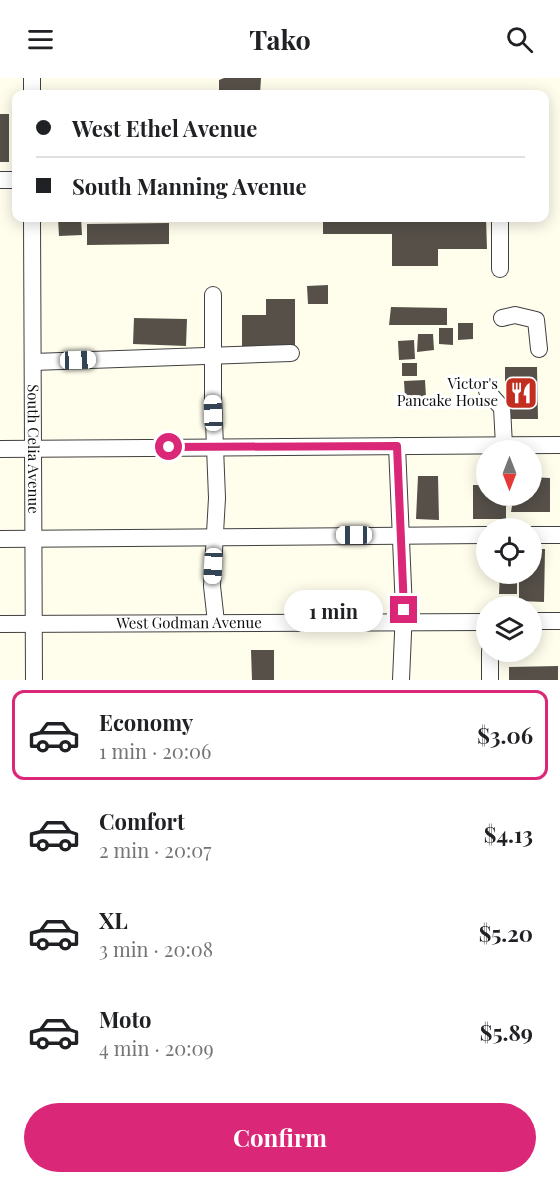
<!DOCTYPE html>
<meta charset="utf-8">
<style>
:root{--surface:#fff;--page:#f2f2f2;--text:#202124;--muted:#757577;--line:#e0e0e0;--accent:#db2777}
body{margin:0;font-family:"Playfair Display",serif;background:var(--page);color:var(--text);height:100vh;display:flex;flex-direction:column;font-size:22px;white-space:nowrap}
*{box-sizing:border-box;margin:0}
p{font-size:20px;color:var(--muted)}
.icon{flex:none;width:33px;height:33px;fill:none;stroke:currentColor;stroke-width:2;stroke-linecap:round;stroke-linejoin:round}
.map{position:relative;height:602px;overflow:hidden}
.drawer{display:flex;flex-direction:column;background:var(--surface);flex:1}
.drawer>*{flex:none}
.top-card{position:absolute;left:12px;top:12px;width:537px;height:132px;border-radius:12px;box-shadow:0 3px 15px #0003;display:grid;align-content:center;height:132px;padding:0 24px;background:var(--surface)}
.needle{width:39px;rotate:180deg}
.tools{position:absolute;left:476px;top:362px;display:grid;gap:12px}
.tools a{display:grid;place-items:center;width:66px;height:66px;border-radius:50%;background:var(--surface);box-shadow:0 3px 15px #0003;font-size:30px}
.end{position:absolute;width:27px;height:27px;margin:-14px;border:8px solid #db2777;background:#fff;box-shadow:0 0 0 3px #fff}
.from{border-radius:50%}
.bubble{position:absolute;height:42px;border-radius:21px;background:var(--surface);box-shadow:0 3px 15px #0003;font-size:20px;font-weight:700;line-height:42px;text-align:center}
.car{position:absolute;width:18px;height:36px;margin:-18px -9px;border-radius:8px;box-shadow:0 0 4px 2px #0007;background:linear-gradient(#fff 24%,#345 0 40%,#fff 0 76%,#345 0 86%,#fff 0)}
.top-card b{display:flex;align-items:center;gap:21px;height:57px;font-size:22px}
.top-card b+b{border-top:2px solid var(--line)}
.top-card i{width:15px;height:15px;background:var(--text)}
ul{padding:10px 0 0;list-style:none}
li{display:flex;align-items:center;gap:18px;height:90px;margin:0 12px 9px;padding:0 12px;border:3px solid transparent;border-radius:12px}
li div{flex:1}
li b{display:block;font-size:22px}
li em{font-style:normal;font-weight:700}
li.selected{border-color:var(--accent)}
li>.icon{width:54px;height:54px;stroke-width:1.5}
.action{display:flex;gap:12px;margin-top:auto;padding:12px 24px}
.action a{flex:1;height:69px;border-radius:36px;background:var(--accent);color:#fff;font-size:24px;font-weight:700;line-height:69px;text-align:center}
header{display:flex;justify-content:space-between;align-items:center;height:78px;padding:0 24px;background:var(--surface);font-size:27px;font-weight:700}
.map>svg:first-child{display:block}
.building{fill:#565049}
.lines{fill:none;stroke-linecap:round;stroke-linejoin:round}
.minor-casing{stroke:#404040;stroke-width:18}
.minor{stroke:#fff;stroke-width:16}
.route{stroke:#db2777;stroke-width:8}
.labels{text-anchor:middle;stroke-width:6;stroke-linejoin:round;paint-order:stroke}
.poi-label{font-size:15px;fill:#0d0d0d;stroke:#fff;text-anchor:end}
.street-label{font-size:15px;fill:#0d0d0d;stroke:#fff}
</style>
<header><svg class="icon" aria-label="menu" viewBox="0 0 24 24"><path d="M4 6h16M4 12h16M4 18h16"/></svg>Tako<svg class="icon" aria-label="search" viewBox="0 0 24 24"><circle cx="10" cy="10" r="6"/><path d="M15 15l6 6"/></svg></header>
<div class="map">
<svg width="560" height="602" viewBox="0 0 560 602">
<rect width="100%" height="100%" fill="#fffeed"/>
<path class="building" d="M224 0H261L260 16H219V2Z
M0 36H9V84H0Z
M58 140H81L82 157 59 158Z
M323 140H486L487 171H438V188H392V156H323Z
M169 145V166L87 167V146Z
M328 207V226H308L307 208Z
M266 221H295V268H242V237H266Z
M391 229 447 230V247H389Z
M134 240 187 241 186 268 133 266Z
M458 245H473V261L458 262Z
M439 250H453V267L439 266Z
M418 256H433L434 272 417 274Z
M414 262 415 281 399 282 398 263Z
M402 285H417V298H402Z
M505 289H537L538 341H505Z
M425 302 426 319 405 320 404 303Z
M418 398H438L439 442 416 441Z
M531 399 550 400V434H511L512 428H506V441H473V407H486V417H531Z
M531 463H537V471H545L544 524 519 523V495H531Z
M500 495H517V516H499Z
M251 572H274V602H252Z
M558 588V602H509V589Z"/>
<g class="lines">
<g class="minor-casing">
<g id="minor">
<path d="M32 0V16"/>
<path d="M0 102H16"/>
<path id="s1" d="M32 140 34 602"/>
<path d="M500 191V140"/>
<path d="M213 217V318L217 420 212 508 216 544"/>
<path d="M502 240 515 237 536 242 539 271"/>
<path d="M33 284 291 275"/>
<path d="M487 313 502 330 504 367"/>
<path d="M397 368 404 532 401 602"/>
<path d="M0 371 560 367"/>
<path d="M531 457H560"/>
<path d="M0 461 486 457"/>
<path d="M531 543H560"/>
<path id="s2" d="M0 546 486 544"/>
<path d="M490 602V573"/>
</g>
</g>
<use href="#minor" class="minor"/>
</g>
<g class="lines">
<path class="route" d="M169 369 397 368 404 532"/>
</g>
<defs>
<g id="restaurant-square" transform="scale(1.725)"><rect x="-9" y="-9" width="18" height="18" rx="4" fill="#c22e20" stroke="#fff"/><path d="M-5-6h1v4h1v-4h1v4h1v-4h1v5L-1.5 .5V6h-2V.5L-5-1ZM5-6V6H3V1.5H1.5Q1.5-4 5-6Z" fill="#fff"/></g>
</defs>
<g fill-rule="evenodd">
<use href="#restaurant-square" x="521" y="315"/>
</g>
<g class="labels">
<g class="poi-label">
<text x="498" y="311">Victor's<tspan x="498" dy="17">Pancake House</tspan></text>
</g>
<g class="street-label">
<text dy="5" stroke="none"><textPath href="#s1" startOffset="231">South Celia Avenue</textPath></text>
<text dy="5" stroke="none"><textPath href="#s2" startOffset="189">West Godman Avenue</textPath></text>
</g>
</g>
</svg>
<div class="tools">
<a><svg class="needle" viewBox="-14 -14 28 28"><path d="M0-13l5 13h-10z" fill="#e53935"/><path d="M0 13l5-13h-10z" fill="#757577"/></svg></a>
<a><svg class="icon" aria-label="locate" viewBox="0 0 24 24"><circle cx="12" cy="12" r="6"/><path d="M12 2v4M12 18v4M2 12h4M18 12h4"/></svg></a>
<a><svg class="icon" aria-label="layers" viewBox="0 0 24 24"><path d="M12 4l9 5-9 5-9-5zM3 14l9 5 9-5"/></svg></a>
</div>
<i class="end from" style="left:169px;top:369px"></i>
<i class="end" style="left:404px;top:532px"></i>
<div class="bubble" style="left:284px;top:512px;width:99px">1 min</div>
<i class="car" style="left:78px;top:282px;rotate:88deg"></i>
<i class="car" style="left:213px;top:335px;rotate:358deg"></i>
<i class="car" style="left:354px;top:457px;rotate:270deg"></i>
<i class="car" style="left:213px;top:488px;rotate:183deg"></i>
<div class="top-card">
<b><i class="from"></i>West Ethel Avenue</b>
<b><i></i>South Manning Avenue</b>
</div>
</div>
<section class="drawer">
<ul>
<li class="selected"><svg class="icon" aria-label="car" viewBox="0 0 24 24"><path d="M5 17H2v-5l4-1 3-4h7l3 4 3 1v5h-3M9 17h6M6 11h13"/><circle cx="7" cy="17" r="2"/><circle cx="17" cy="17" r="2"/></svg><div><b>Economy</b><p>1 min · 20:06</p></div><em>$3.06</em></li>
<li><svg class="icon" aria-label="car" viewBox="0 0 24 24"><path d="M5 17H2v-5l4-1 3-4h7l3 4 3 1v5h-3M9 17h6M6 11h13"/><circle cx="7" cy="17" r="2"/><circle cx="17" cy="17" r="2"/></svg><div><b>Comfort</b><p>2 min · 20:07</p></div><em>$4.13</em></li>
<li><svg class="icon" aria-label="car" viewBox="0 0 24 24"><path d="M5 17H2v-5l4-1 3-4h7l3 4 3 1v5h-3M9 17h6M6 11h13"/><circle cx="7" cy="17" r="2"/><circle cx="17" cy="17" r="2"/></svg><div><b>XL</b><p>3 min · 20:08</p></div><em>$5.20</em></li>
<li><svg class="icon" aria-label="car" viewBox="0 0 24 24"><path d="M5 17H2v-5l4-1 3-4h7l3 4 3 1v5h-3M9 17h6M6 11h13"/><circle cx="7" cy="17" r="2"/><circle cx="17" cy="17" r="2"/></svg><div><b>Moto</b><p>4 min · 20:09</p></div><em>$5.89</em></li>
</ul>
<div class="action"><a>Confirm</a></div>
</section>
